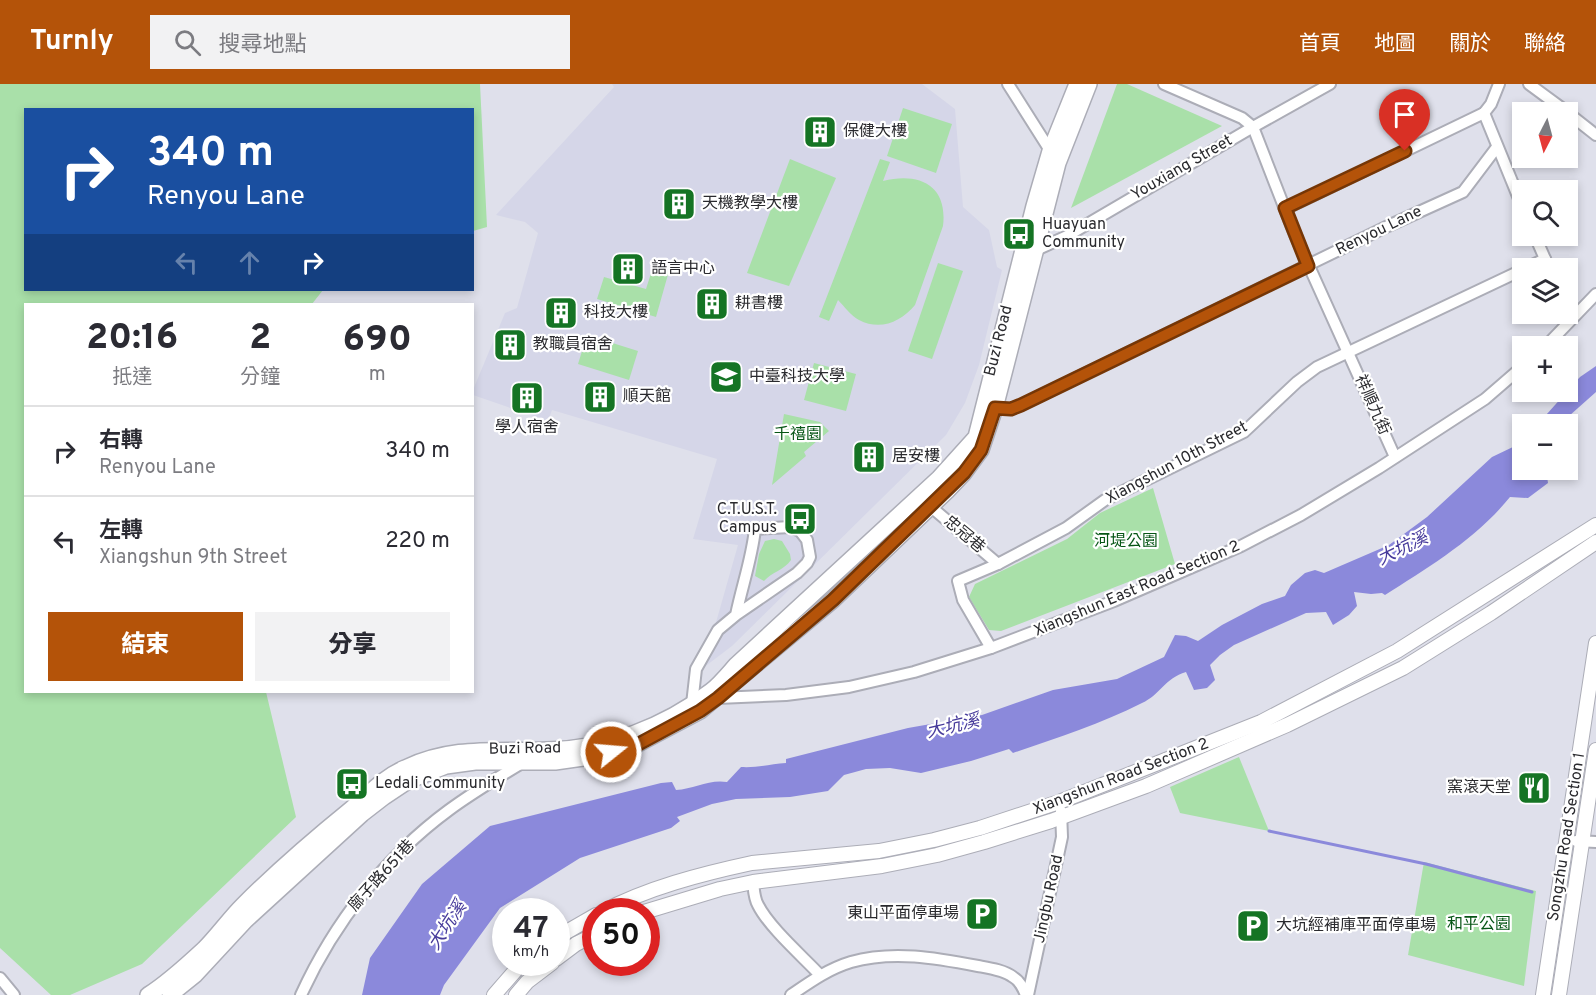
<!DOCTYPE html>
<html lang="zh-TW">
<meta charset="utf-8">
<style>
body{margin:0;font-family:Overpass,"Noto Sans TC",sans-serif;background:#f2f2f3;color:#2b2b33;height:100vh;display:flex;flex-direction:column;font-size:22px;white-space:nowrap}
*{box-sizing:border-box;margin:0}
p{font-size:20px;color:#7c7c81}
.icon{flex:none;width:33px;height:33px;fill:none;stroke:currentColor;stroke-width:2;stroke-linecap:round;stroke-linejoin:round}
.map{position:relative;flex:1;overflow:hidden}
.panel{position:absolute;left:24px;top:219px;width:450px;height:390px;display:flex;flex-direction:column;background:#fff;border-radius:0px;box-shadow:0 3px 9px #0003}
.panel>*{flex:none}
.top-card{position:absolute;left:24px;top:24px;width:450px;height:183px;border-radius:0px;box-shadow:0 3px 9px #0003;background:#1a4fa0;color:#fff;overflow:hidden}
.needle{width:39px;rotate:186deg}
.tools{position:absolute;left:1512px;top:18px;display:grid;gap:12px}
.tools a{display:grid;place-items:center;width:66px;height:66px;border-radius:0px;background:#fff;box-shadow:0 3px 9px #0003;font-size:30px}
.speed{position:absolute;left:492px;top:814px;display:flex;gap:12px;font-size:30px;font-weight:700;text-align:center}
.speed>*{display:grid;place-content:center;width:78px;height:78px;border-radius:50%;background:#fff;box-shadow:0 3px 9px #0003;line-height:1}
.speed small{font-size:15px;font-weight:400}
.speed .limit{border:9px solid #d22;background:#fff;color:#111}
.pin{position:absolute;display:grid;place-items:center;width:51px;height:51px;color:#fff;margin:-62px -26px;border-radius:50% 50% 50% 0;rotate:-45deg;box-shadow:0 0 6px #0007}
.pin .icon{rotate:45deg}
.me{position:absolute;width:66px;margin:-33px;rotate:73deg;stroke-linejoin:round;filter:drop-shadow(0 0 4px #0008)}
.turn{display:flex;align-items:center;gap:21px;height:126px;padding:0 24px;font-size:27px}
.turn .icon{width:78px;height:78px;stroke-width:2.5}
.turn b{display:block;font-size:42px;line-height:51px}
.lanes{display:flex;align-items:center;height:57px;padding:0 24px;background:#0003;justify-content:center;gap:30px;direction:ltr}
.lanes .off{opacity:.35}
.eta{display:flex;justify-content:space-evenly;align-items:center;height:102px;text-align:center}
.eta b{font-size:36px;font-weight:800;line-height:42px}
.primary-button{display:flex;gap:12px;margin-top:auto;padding:12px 24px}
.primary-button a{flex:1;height:69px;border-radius:0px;background:#b45309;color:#fff;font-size:24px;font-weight:800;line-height:69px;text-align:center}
.primary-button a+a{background:#f2f2f3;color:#2b2b33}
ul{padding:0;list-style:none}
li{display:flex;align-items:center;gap:18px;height:90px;padding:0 24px;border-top:2px solid #e1e1e2}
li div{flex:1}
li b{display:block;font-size:22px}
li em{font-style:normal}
header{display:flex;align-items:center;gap:36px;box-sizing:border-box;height:84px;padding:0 30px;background:#b45309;color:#fff}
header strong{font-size:28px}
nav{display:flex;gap:33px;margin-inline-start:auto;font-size:21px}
.search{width:420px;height:54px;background:#f2f2f3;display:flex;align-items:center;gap:15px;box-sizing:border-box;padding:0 21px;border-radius:0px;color:#7c7c81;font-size:22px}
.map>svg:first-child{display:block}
.built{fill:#d5d6e8}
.green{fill:#a9e0a9}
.water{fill:#8b89db}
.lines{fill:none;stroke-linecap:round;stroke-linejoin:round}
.stream{stroke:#8b89db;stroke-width:3}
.minor-casing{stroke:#acadb7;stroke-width:14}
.tertiary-casing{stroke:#acadb7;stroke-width:16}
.secondary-casing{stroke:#acadb7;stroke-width:18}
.minor{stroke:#fff;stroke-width:10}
.tertiary{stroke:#fff;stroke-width:14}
.secondary{stroke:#fff;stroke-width:15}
.route-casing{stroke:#753606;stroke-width:15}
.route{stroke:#b45309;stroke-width:10}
.labels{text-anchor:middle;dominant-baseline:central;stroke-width:4.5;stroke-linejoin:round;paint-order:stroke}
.poi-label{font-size:16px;fill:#2a2a2e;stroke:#fff;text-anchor:start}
.street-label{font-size:16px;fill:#2a2a2e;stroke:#fff}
.park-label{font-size:16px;fill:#075616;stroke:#fff}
.water-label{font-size:18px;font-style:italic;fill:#473b9b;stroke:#fff}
</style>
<header>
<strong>Turnly</strong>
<div class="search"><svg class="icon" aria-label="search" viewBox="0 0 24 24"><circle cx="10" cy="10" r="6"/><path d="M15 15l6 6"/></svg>搜尋地點</div>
<nav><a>首頁</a><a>地圖</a><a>關於</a><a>聯絡</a></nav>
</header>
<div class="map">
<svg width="1596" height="911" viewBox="0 0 1596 911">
<rect width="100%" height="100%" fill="#dfe0eb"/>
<!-- built -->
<polygon class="built" points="612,0 922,0 955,25 963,123 989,146 997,183 1002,186 979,281 965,319 946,351 732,562 703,584 738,461 693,455 717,375 552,326 548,337 473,311 473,306 505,229 517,224 538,149 525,138 496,131 614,3"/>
<!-- green -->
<g class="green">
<polygon points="0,0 480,0 487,143 473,147 472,26 26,26 26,206 323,206 312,220 26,220 26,608 266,608 296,733 142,880 70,911 51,911 0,864"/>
<polygon points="1117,0 1127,0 1222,42 1071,124"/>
<polygon points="903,24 952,40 936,89 887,72"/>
<polygon points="790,75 836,94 789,202 747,189"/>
<path d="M880 75 890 78 883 97C919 88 948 101 943 142L915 221C901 238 880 247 859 236 851 232 844 222 838 216L829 237 819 233Z"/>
<polygon points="938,179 963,187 932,275 908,267"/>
<polygon points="653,183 669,187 656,233 597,215 604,193 646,205"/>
<polygon points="587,251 638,267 629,296 578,280"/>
<polygon points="814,279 856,290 846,327 804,316"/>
<polygon points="784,330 820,338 829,347 804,368 806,372 772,401"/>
<polygon points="1153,404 1175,480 1001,547 989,546 969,513 975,500 1067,455 1100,429"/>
<path d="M774 455 782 457 790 470 791 476C784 486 772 488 764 497L755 492 759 470 765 457Z"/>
<polygon points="1239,673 1269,747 1180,729 1170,703"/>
<polygon points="1424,778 1536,807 1524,902 1408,871"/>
</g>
<!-- water -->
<g class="water">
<polygon points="1596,282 1596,308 1560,340 1538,340 1580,293"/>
<path d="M1522 356V386H1546L1548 399 1528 414 1510 413C1476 455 1429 483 1385 511L1382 509 1371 510 1354 508 1357 522 1349 531 1333 541 1326 528 1306 529 1234 561 1220 571 1210 581 1215 596 1207 604 1194 606 1186 588C1165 594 1160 611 1142 619 1100 640 1057 654 1013 669L1009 665 971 677 921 689 890 684 866 685 844 691 828 707 790 713 736 715 712 720 677 733 680 737 671 744 580 774 500 824 444 901 440 911H362L370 874 422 800 490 742 661 699 672 698 676 706C694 705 709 695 727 698L741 683C757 684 770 680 786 679V675L908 644 982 631 1053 606 1117 595 1164 573 1175 551 1186 552 1198 557 1222 541 1262 520 1285 512 1291 501 1305 489 1315 486 1324 489 1389 461 1427 433 1492 373 1515 362Z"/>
</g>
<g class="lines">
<!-- stream -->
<polyline class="stream" points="1269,747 1426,780 1532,808"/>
<defs>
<g id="minor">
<polyline points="1008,0 1053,71"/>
<polyline points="1164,0 1242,34 1253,43 1295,151 1395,373"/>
<polyline points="1529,0 1567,28"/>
<polyline points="1484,29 1522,122"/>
<polyline points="1568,29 1596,51"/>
<polyline points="1285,125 1484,29 1491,20 1499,0"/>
<polyline points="1535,152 1549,184"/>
<polyline points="1034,167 1067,152 1253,43 1330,0"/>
<polyline points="1526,184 1545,175"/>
<polyline points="1546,262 1596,210"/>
<polyline points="989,323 1011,325 1021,321 1388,142 1463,108 1497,63"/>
<polyline points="930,422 998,480"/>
<polyline points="991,564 963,516 958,497 998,480 1066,444 1105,416 1244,348 1297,298 1317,283 1522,186"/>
<polyline points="716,611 718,614 786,611 849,603 914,588 991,564 1114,517 1241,462 1301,431 1379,384 1485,315 1522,283"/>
<path d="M692 620 696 585 718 546 736 531 797 489 807 479 810 473 807 456 800 447 791 443 755 445C752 474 742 502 736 531"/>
<polyline points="1576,757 1596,758"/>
<path d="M753 798C754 806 754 814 758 821 769 843 802 872 820 891"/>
<polyline points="0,894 14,911"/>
<path d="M301 911C334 839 385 773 449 726 472 709 497 694 522 679"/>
<path d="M791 911C810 898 828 885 851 878 893 866 936 874 978 882 989 884 1004 886 1013 893 1020 897 1023 904 1026 911"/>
<polyline points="1028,911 1062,753 1061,727"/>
</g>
<g id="tertiary">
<path d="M602 828C647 804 701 790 752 779L879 767 934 756 980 744 1059 718 1158 679 1261 638 1397 567 1596 441"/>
<polyline points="644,828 720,805 753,798 882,782 937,771 984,758 1051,737 1146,702 1287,641 1403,584 1491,529 1596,458"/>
<polyline points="556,854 596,831"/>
<polyline points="556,875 576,860 596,850"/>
<polyline points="494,911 522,879"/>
<polyline points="516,911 527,898 552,879"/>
<polyline points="1543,911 1596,559"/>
<polyline points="1559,911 1596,666"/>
</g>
<g id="secondary">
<path d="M148 911C164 901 190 878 204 865 218 851 229 835 243 821 277 787 314 755 351 725 369 710 384 693 405 684 453 661 497 668 547 666 606 665 664 643 711 607 720 600 728 590 736 581L939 394 976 353 1034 122 1050 67 1077 0"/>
<polyline points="170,911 195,891 246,836 362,730 384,713 408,697 446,682 475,678 555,678 590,673 632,663 700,627 833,516 947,407 964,389 981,366 995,324 1058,79 1089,0"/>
</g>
</defs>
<!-- minor casing -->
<use href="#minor" class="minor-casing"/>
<!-- tertiary casing -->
<use href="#tertiary" class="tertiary-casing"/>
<!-- secondary casing -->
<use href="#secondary" class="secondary-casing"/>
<!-- minor -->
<use href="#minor" class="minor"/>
<!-- tertiary -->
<use href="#tertiary" class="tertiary"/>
<!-- secondary -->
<use href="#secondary" class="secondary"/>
</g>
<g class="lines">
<defs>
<polyline id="route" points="611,668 633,663 700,627 718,614 833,516 964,389 981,366 995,324 1011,325 1021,321 1308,182 1285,124 1405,67"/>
</defs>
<!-- route casing -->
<use href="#route" class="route-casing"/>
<!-- route -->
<use href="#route" class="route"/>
</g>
<!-- icons -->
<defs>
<symbol id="building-square" viewBox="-11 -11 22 22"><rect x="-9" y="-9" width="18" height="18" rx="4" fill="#157424" stroke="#fff"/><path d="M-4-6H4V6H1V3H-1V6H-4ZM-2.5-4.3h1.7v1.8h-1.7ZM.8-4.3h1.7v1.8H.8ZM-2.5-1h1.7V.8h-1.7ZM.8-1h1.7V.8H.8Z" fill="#fff"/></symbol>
<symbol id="bus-square" viewBox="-11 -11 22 22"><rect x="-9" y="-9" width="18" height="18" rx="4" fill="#157424" stroke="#fff"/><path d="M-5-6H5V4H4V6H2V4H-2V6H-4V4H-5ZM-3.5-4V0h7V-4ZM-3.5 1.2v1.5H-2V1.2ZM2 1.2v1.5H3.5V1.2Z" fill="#fff"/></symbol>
<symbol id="university-square" viewBox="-11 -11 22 22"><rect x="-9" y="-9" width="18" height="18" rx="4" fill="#157424" stroke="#fff"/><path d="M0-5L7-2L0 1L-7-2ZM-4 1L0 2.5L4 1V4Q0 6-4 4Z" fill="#fff"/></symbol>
<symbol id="restaurant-square" viewBox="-11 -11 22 22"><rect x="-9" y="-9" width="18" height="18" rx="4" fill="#157424" stroke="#fff"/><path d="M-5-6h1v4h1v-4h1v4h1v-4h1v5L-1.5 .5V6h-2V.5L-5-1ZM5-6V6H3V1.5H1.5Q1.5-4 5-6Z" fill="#fff"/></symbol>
<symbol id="parking-square" viewBox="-11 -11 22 22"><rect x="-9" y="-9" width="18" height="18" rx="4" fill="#157424" stroke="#fff"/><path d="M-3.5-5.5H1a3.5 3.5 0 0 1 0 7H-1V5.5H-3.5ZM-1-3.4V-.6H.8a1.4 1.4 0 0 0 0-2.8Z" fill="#fff"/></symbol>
</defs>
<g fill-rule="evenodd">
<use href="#building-square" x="801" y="29" width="38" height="38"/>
<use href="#building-square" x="660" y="101" width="38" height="38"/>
<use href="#bus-square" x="1000" y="131" width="38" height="38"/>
<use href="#building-square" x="609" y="166" width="38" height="38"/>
<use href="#building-square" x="693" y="201" width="38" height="38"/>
<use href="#building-square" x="542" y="210" width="38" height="38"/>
<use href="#building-square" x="491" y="242" width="38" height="38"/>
<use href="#university-square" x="707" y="274" width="38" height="38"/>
<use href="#building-square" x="581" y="294" width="38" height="38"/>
<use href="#building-square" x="508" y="295" width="38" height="38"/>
<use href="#building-square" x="850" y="354" width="38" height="38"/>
<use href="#bus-square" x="781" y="416" width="38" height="38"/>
<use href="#bus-square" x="333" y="681" width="38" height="38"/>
<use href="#restaurant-square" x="1515" y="685" width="38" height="38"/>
<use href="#parking-square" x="963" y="811" width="38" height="38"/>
<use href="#parking-square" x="1234" y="823" width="38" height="38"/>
</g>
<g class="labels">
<!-- poi labels -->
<g class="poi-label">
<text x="843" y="48">保健大樓</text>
<text x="702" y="120">天機教學大樓</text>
<text x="1042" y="141">Huayuan<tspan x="1042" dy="18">Community</tspan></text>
<text x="651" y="185">語言中心</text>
<text x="735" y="220">耕書樓</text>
<text x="584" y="229">科技大樓</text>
<text x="533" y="261">教職員宿舍</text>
<text x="749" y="293">中臺科技大學</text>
<text x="623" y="313">順天館</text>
<text x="527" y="344" text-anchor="middle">學人宿舍</text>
<text x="892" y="373">居安樓</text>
<text x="777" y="426" text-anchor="end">C.T.U.S.T.<tspan x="777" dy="18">Campus</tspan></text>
<text x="375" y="700">Ledali Community</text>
<text x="1511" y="704" text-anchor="end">窯滾天堂</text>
<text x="959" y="830" text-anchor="end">東山平面停車場</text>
<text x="1276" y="842">大坑經補庫平面停車場</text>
</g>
<!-- street labels -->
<g class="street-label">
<text transform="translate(1182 84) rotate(-30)">Youxiang Street</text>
<text transform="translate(1379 147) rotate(-26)">Renyou Lane</text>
<text transform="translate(999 257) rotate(-76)">Buzi Road</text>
<text transform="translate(1372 321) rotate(66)">祥順九街</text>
<text transform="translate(1177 379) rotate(-28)">Xiangshun 10th Street</text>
<text transform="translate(964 451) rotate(40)">忠冠巷</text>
<text transform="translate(1137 505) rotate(-23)">Xiangshun East Road Section 2</text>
<text transform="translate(525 665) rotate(-1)">Buzi Road</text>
<text transform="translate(1121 693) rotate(-21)">Xiangshun Road Section 2</text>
<text transform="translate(1567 753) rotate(-81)">Songzhu Road Section 1</text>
<text transform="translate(382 792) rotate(-48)">廍子路651巷</text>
<text transform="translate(1049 815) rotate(-78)">Jingbu Road</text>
</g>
<!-- park labels -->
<g class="park-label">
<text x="798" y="351">千禧園</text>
<text x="1126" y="458">河堤公園</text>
<text x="1479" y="841">和平公園</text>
</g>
<!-- water labels -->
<g class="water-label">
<text transform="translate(1403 465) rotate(-26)">大坑溪</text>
<text transform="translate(953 643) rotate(-13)">大坑溪</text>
<text transform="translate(448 842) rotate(-57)">大坑溪</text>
</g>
</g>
</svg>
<div class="tools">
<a><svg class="needle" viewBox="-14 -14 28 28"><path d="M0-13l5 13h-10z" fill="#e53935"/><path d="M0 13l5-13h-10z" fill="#7c7c81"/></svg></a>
<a><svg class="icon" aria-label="search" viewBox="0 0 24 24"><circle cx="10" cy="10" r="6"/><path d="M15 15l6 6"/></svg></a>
<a><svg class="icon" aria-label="layers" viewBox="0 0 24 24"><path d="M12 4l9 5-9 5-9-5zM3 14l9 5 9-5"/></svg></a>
<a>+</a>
<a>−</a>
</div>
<div class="speed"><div>47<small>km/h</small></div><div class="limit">50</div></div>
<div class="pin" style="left:1405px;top:67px;background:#d93025"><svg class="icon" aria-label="arrive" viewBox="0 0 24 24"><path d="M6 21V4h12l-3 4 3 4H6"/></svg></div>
<svg class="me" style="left:611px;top:668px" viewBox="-20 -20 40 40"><circle r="17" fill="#b45309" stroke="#fff" stroke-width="3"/><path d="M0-11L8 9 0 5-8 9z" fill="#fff"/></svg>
<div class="top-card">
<div class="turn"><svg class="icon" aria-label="right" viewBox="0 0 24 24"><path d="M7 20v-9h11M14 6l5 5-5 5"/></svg><div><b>340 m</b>Renyou Lane</div></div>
<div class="lanes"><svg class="icon off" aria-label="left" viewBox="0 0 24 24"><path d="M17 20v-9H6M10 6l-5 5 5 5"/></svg><svg class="icon off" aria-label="ahead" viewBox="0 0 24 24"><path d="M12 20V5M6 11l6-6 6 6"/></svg><svg class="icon" aria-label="right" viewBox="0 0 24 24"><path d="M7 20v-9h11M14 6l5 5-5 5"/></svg></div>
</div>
<section class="panel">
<div class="eta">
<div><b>20:16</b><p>抵達</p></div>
<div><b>2</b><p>分鐘</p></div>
<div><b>690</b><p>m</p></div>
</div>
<ul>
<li><svg class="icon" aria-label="right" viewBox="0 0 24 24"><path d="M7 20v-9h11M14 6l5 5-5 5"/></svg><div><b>右轉</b><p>Renyou Lane</p></div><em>340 m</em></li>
<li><svg class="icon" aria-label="left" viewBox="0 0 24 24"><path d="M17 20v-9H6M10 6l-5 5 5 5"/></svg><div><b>左轉</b><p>Xiangshun 9th Street</p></div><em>220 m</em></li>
</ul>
<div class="primary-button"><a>結束</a><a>分享</a></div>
</section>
</div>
